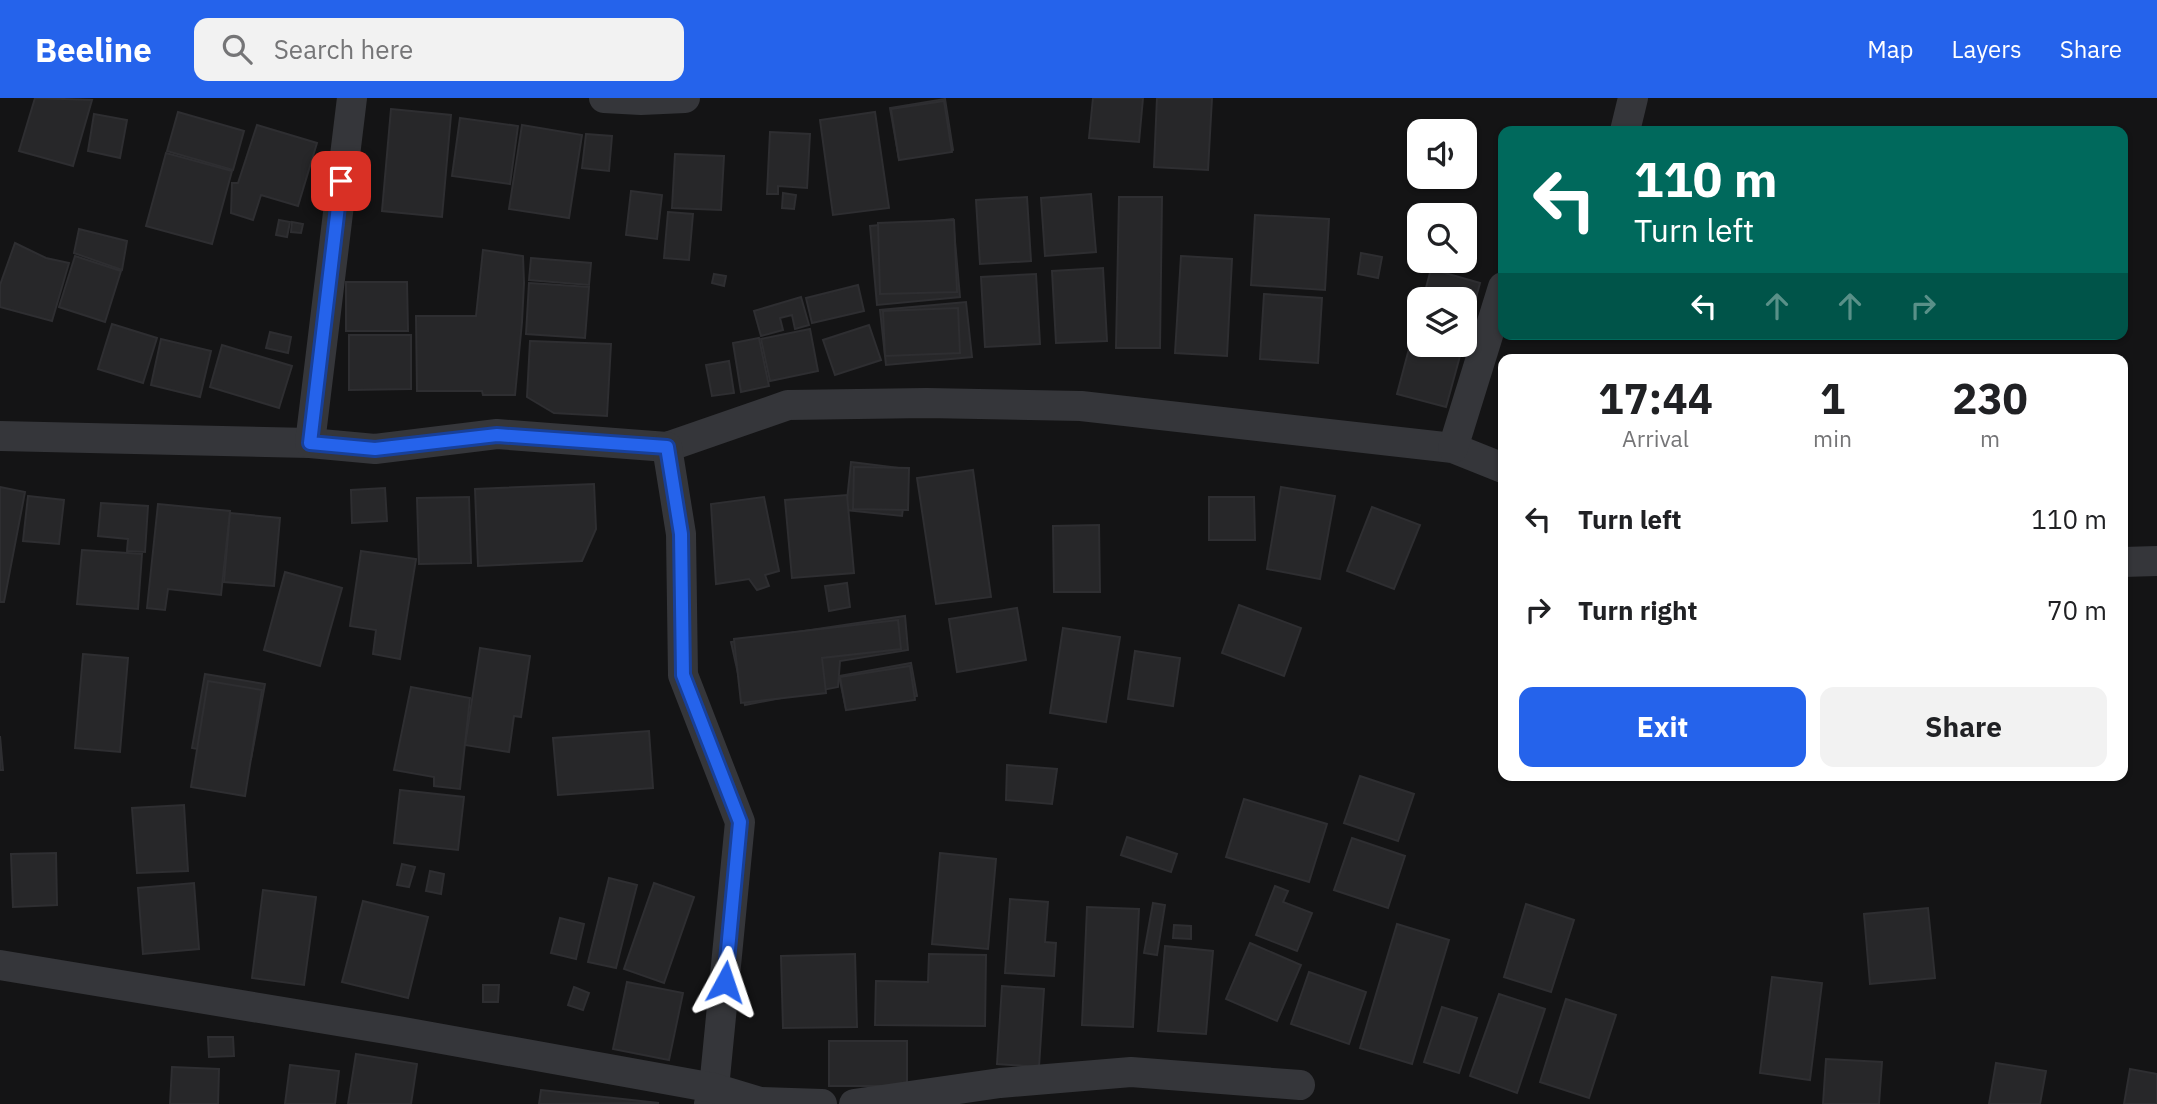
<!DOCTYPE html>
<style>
body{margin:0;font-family:"IBM Plex Sans",sans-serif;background:#f2f2f2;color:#202124;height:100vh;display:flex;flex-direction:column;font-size:26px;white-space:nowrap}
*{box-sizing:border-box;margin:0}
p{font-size:23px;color:#757577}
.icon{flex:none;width:38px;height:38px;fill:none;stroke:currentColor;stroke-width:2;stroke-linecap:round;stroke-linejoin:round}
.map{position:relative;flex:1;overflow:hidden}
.drawer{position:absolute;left:1498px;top:256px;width:630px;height:427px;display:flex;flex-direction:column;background:#fff;border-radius:14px;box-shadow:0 2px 5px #0004}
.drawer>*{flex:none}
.guide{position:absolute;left:1498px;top:28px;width:630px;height:214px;border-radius:14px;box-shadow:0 2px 5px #0004;background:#00695c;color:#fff;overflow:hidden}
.controls{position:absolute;left:1407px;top:21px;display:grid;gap:14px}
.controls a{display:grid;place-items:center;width:70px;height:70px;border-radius:14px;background:#fff;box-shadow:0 2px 5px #0004;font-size:35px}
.pin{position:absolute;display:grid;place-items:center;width:60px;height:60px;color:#fff;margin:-30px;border-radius:14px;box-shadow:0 4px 10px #0006}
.me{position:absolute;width:77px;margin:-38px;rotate:5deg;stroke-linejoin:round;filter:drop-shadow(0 0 5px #0008)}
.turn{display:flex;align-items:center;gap:24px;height:147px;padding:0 21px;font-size:32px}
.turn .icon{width:91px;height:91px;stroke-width:2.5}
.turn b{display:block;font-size:49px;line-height:60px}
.lanes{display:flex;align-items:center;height:66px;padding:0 21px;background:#0003;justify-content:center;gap:35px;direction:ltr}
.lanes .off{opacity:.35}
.eta{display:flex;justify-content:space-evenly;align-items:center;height:119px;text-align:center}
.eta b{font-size:42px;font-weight:700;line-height:49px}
.button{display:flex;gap:14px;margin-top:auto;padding:14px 21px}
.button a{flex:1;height:80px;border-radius:14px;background:#2563eb;color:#fff;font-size:28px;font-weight:700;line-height:80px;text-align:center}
.button a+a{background:#f2f2f2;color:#202124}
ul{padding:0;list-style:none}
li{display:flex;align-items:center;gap:21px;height:91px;padding:0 21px}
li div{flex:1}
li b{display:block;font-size:26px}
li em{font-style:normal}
header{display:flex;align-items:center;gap:42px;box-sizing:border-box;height:98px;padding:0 35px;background:#2563eb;color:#fff}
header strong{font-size:33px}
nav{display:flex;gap:38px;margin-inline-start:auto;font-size:24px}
.search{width:490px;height:63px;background:#f2f2f2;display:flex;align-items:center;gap:18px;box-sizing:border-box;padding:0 24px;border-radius:14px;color:#757577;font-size:26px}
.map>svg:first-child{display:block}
.building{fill:#272729;stroke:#2e2e31;stroke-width:2}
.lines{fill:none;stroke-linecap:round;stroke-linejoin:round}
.street{stroke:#35363a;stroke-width:30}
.route-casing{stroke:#184099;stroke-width:18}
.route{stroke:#2563eb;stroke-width:12}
</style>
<header>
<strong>Beeline</strong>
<div class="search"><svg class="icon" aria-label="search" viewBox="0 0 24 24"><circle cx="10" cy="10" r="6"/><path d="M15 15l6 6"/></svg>Search here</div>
<nav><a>Map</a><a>Layers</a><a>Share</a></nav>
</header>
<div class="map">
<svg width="2157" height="1006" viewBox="0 0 2157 1006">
<rect width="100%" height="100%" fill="#141415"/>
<!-- building -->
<g class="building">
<polygon points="35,0 92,2 73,68 19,53"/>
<polygon points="1093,0 1143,0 1139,44 1089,40"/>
<polygon points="1157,0 1212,0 1208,72 1154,69"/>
<polygon points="945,1 953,52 899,61 890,10"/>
<polygon points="944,3 952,54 899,62 891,11"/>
<polygon points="391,11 451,17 442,119 382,113"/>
<polygon points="178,14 244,33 233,72 167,53"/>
<polygon points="875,14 889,110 833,117 820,22"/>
<polygon points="94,16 127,22 120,60 88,53"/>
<polygon points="460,20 518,28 510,86 452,78"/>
<polygon points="257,27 317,45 298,108 261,97 253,122 231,115 232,85 238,85"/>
<polygon points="522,27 582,37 569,120 509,111"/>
<polygon points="770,34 810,36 807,90 778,88 778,96 767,96"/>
<polygon points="586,36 612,38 609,73 582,70"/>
<polygon points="166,55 232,73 212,146 146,128"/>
<polygon points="675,56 724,58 721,112 672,110"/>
<polygon points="631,93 662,97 657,141 626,137"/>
<polygon points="783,95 796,97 794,111 782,110"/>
<polygon points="1091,96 1096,154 1045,158 1041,100"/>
<polygon points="1027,99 1031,163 980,166 976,102"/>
<polygon points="1119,99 1162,99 1160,250 1116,250"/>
<polygon points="668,114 693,116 689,162 664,160"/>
<polygon points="1255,117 1329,121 1325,192 1251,187"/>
<polygon points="953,121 960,199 877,207 870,128 902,125 904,146 937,143 935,123"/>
<polygon points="279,122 290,124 287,139 276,137"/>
<polygon points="954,122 957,194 880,196 878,125"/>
<polygon points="292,124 303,126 301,135 291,134"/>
<polygon points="79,131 127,143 122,172 74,155"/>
<polygon points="15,145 46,160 69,165 52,223 0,209 0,187"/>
<polygon points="483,152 523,158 524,185 522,224 515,297 483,297 482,293 417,293 416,218 476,218"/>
<polygon points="1361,155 1382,159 1378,180 1358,176"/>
<polygon points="75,158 121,173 105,224 59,209"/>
<polygon points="1181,158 1232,161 1227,258 1175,255"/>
<polygon points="531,160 591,165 589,187 529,182"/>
<polygon points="1103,170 1107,243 1056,245 1052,173"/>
<polygon points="1431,171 1480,185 1465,241 1465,201 1423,201"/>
<polygon points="714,176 726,178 724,188 712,185"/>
<polygon points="1036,176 1040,246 985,249 981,179"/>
<polygon points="346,184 407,184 408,233 346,233"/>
<polygon points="529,185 589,189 585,240 526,236"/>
<polygon points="858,187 864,213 812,225 806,200"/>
<polygon points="1264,196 1322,200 1318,265 1260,261"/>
<polygon points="801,199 809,227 795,231 792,217 780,220 783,232 761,238 754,213"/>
<polygon points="966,204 972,259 886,267 880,212"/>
<polygon points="958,210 960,255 885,258 883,213"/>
<polygon points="1419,213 1419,247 1463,247 1446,309 1397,296"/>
<polygon points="112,226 157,240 143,285 98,271"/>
<polygon points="869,227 881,262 835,277 823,242"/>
<polygon points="810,231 818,273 770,283 761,241"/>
<polygon points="270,234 291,239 288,255 266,250"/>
<polygon points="349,237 411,237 411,291 349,292"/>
<polygon points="759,240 769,288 741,294 733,245"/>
<polygon points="161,241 211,253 200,299 151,287"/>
<polygon points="530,243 611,246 607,318 554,315 527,299"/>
<polygon points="222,247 292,268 279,310 210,289"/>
<polygon points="729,263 734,295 712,298 706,267"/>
<polygon points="851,364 908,371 902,418 846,412"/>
<polygon points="854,369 909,370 908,412 853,411"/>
<polygon points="973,372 991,499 936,506 917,380"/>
<polygon points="594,386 596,431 582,463 478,468 475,391"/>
<polygon points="0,389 25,394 4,504 0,504"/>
<polygon points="1281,389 1335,398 1320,481 1267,471"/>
<polygon points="385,390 387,423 352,425 351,392"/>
<polygon points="847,397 854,475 792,480 785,402"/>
<polygon points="28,398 64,402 59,446 23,443"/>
<polygon points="469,399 471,465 419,466 417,400"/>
<polygon points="764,399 779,473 765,477 769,488 757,492 749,481 716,486 711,406"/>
<polygon points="1209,399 1254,399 1255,442 1209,442"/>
<polygon points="101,405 148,408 145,454 127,453 128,441 98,438"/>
<polygon points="158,406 230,413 221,497 168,491 165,512 147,510"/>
<polygon points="1372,409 1420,427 1394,491 1347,473"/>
<polygon points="230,415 280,420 274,488 224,484"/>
<polygon points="1099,427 1100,494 1054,494 1053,428"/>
<polygon points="82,452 142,456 138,511 77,506"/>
<polygon points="361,453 416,461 400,561 373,556 376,532 350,528"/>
<polygon points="285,474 342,490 320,568 264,552"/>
<polygon points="847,485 850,509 829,513 825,488"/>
<polygon points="1239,507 1301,530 1284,578 1222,555"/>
<polygon points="1017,510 1026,562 957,574 949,521"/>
<polygon points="905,518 908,552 840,563 838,589 745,607 731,544"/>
<polygon points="898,522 901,551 822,560 826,595 741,605 734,541"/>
<polygon points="1063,530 1120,539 1106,624 1050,615"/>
<polygon points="480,550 530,558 521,619 514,618 509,654 465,647"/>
<polygon points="1135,553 1180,560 1173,608 1128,601"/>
<polygon points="83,556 128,560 120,654 75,650"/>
<polygon points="911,565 917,598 846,611 839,578"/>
<polygon points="910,568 915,602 846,612 840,579"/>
<polygon points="205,576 265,586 251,661 192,650"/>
<polygon points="208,583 262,592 245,698 191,689"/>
<polygon points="411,589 470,600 460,691 434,688 434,679 394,672"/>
<polygon points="649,633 653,690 558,697 553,640"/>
<polygon points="0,638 3,672 0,672"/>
<polygon points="1007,667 1057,671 1052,706 1006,702"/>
<polygon points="1360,678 1414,696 1398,743 1344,725"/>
<polygon points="400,692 464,699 458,752 394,745"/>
<polygon points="1244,701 1327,726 1309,784 1226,759"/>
<polygon points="184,707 188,773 137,775 132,710"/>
<polygon points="1127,739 1177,756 1171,774 1121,757"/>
<polygon points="1352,740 1405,758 1388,810 1334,792"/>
<polygon points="56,755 57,807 13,809 11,756"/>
<polygon points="940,755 996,761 988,851 932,846"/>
<polygon points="402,766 415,769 409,789 397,787"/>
<polygon points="430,773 444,776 441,796 426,793"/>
<polygon points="609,780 637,787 616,870 588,864"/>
<polygon points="194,785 199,851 143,856 138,790"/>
<polygon points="654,785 694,799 664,885 624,871"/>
<polygon points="1275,788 1288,793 1283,804 1312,815 1297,853 1256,837"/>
<polygon points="263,792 316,799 304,887 252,880"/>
<polygon points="1010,801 1048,804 1045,844 1056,845 1054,878 1005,875"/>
<polygon points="363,803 428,819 408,900 342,884"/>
<polygon points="1153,805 1165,807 1157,857 1144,855"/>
<polygon points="1526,806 1574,822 1551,894 1504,879"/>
<polygon points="1087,809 1139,811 1133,929 1082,927"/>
<polygon points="1928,810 1935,880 1870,886 1864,816"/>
<polygon points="560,820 584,826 576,861 551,855"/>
<polygon points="1397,826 1449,842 1412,966 1360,950"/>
<polygon points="1174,827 1191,828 1191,841 1173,840"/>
<polygon points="1250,845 1301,867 1277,923 1226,901"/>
<polygon points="1165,848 1213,853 1206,936 1158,933"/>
<polygon points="855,856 857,929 783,930 781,858"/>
<polygon points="929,856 986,857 985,928 875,927 876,883 928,884"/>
<polygon points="1309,874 1366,894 1349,946 1291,926"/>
<polygon points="1772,879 1822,885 1810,982 1760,975"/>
<polygon points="627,884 683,895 669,962 613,951"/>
<polygon points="483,887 499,887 498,904 483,904"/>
<polygon points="1002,888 1044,891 1039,969 997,966"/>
<polygon points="574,889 589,895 583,912 568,907"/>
<polygon points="1499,896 1545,911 1517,995 1470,978"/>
<polygon points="1566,901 1616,917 1589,1000 1540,984"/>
<polygon points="1442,909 1477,920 1459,975 1424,964"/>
<polygon points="208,939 233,939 234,958 209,959"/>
<rect x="829" y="943" width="78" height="45"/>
<polygon points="356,956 417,966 411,1006 348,1006"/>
<polygon points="1826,961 1882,964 1879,1006 1823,1006"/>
<polygon points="1996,965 2046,973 2040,1006 1989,1006"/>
<polygon points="290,967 339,973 335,1006 285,1006"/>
<polygon points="172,969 219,971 218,1006 170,1006"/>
<polygon points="2130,971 2157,976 2157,1006 2124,1006"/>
<polygon points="541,992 659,1005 539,1006"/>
</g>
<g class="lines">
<!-- street -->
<g class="street">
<polyline points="604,0 641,2 685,0"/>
<polyline points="1625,33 1633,0"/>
<polyline points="0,338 310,345 375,351 497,336 667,349 788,307 927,305 1081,308 1453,350 1503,370"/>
<polyline points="310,345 352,0"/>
<polyline points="667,349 681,436 683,577 740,724 714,990 709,1006"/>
<polyline points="1453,350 1503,189"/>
<polyline points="2123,464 2157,463"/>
<polyline points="0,867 398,933 714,990 760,1004 822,1006"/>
<polyline points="854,1006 1000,985 1131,974 1300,987"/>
</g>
</g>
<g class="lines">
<defs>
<polyline id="route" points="341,83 310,345 375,351 497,337 667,349 681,436 683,577 740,724 725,884"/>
</defs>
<!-- route casing -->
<use href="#route" class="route-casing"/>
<!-- route -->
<use href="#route" class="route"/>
</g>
</svg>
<div class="controls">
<a><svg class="icon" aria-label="sound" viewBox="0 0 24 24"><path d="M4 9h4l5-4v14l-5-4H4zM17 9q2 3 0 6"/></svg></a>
<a><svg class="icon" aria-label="search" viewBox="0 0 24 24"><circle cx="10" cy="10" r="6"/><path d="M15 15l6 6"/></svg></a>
<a><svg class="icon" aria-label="layers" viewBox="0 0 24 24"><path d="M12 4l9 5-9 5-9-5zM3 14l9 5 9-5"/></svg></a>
</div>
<div class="pin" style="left:341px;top:83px;background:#d93025"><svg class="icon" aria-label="arrive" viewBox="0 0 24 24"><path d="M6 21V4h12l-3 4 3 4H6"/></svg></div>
<svg class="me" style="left:725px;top:884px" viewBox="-20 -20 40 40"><path d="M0-17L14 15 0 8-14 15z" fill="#2563eb" stroke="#fff" stroke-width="4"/></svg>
<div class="guide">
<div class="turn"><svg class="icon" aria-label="left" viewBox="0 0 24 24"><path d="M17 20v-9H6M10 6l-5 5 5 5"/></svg><div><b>110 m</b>Turn left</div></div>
<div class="lanes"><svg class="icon" aria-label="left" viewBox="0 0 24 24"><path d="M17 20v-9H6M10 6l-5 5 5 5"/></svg><svg class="icon off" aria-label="ahead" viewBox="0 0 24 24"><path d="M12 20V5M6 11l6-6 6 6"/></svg><svg class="icon off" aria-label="ahead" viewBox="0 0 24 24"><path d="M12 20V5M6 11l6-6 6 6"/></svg><svg class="icon off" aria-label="right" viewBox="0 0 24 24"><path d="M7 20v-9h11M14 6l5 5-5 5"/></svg></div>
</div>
<section class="drawer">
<div class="eta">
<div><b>17:44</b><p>Arrival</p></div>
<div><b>1</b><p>min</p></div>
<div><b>230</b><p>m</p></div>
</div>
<ul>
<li><svg class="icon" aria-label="left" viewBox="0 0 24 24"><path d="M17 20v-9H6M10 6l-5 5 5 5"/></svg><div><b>Turn left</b></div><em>110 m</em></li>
<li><svg class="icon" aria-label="right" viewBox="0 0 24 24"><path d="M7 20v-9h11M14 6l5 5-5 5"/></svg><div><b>Turn right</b></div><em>70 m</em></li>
</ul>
<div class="button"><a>Exit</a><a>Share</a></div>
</section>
</div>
